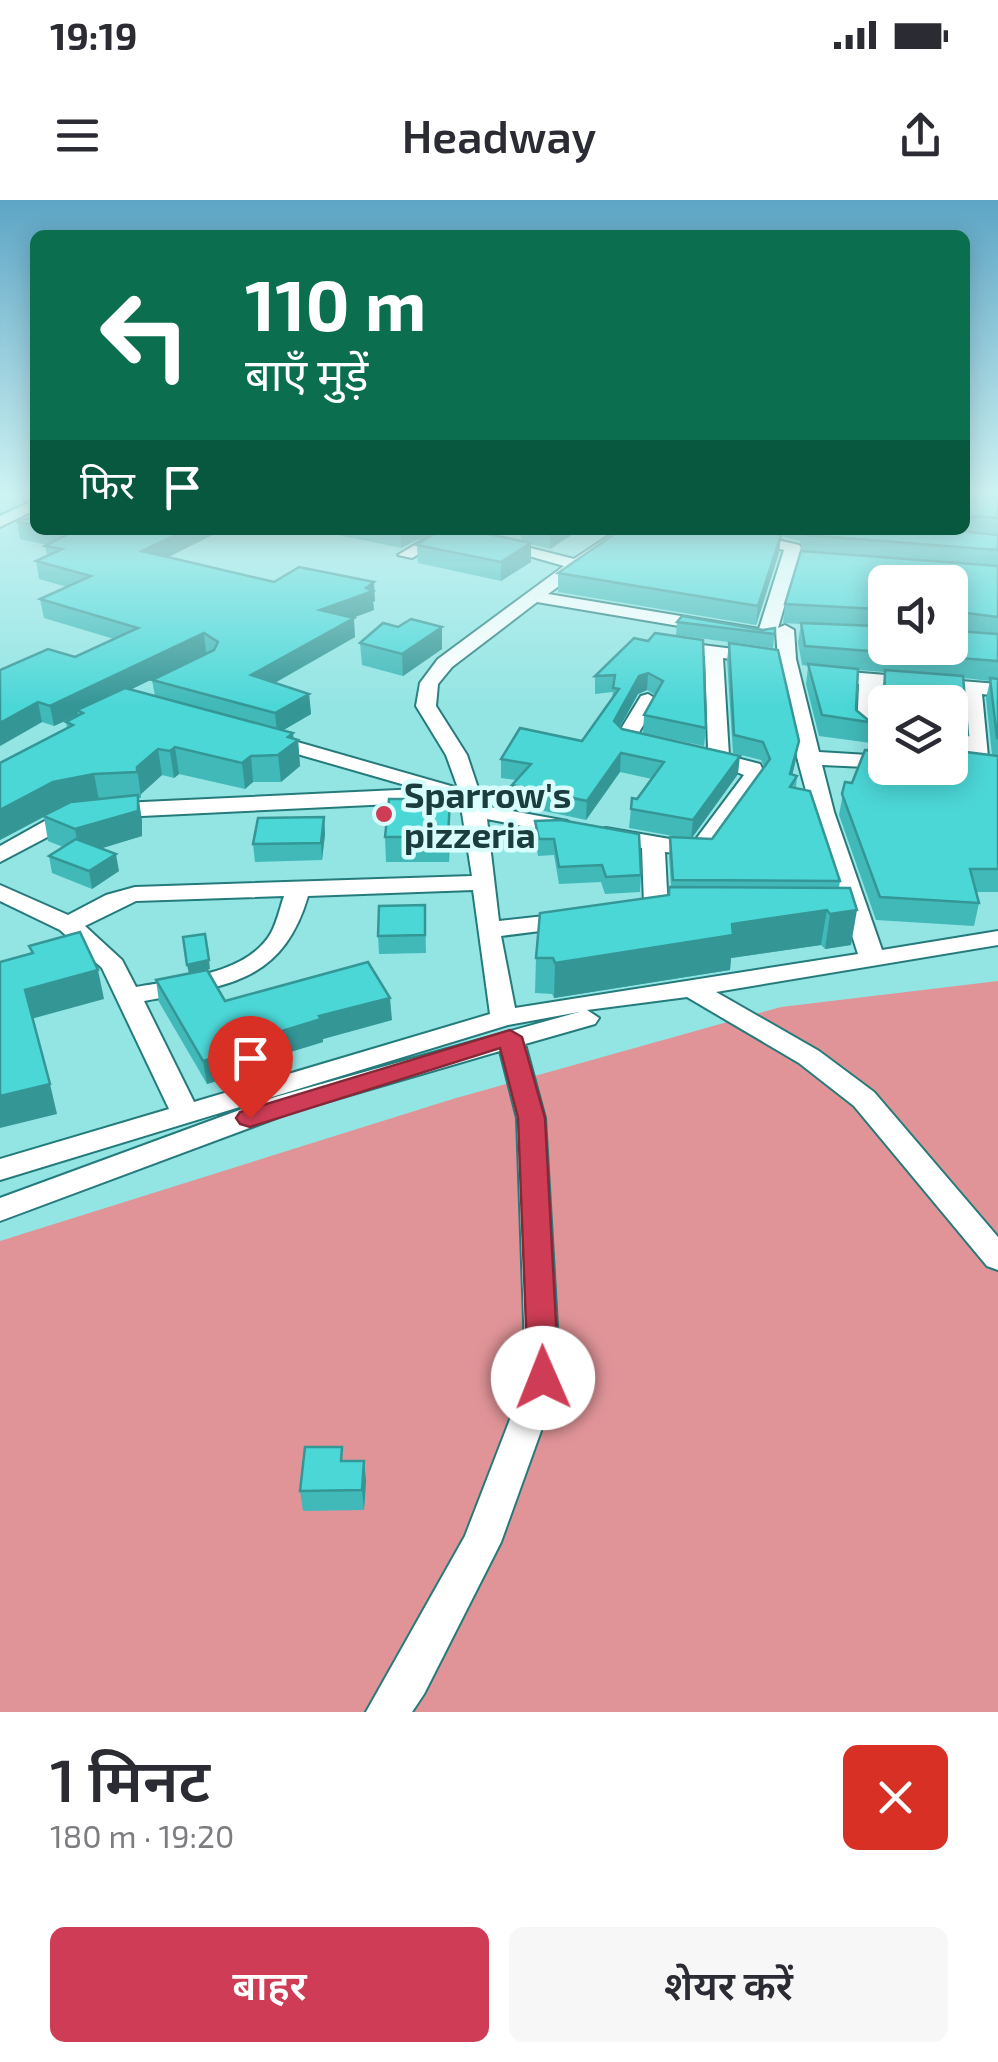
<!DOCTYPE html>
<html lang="hi">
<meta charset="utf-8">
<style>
body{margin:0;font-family:"Exo 2","Noto Sans Devanagari",sans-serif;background:#f7f7f7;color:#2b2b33;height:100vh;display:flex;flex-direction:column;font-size:38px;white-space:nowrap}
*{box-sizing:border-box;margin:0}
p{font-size:32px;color:#7c7c81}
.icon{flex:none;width:55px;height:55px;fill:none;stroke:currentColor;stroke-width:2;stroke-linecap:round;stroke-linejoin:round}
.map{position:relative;height:1512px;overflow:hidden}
.panel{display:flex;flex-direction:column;background:#fff;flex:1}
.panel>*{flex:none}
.banner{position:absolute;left:30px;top:30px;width:940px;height:305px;border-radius:15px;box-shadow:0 5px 25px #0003;background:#0b6e4f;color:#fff;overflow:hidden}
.tools{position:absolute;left:868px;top:365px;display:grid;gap:20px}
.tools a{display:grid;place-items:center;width:100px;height:100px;border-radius:15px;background:#fff;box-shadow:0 5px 25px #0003;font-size:50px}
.pin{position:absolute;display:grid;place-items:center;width:85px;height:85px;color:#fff;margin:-102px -42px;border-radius:50% 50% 50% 0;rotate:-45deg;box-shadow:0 0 10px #0007}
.pin .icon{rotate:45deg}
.me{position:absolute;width:110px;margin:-55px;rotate:359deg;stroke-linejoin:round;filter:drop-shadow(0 0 8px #0008)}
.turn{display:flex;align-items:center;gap:35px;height:210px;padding:0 50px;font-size:45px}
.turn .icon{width:130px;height:130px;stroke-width:2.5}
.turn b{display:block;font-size:70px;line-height:85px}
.then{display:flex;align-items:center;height:95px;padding:0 50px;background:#0003;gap:20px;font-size:38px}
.round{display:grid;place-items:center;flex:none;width:105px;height:105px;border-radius:15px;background:#f7f7f7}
.headline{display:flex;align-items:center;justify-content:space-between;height:170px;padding:0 50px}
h1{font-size:60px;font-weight:600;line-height:75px}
.button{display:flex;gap:20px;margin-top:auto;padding:20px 50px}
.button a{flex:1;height:115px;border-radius:15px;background:#ce3d55;color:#fff;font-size:40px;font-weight:600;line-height:115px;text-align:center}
.button a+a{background:#f7f7f7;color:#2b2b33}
.status{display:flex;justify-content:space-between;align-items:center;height:70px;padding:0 50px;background:#fff;direction:ltr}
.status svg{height:28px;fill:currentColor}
header{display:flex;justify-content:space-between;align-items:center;height:130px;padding:0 50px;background:#fff;font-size:45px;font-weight:600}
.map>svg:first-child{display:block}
.green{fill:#e09498}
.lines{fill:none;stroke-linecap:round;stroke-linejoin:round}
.minor-casing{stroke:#257b7b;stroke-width:4}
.minor{fill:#fff;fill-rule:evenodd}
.wall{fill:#41b9b9;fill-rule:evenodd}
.shaded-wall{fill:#359696}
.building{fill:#4cd7d7;stroke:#359696;stroke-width:2.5}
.route{fill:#ce3d55;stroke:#862837;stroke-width:2.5}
.poi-dot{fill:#ce3d55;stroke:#d7fefd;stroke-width:4}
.labels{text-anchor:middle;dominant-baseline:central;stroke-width:9;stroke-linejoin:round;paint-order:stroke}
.poi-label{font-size:35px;font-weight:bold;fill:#1b3d3d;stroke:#d7fefd;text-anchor:start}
</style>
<div class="status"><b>19:19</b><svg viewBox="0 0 49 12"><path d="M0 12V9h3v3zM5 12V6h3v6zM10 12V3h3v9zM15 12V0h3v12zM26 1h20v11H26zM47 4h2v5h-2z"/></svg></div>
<header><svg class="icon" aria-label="menu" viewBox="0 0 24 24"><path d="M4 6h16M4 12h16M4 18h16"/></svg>Headway<svg class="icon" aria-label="share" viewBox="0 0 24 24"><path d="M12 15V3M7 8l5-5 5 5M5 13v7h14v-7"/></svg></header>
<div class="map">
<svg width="998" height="1512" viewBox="0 0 998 1512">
<rect width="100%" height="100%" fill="#93e5e4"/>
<!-- green -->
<polygon class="green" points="998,781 998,1512 0,1512 0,1041 456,898 781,807"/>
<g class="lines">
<defs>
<g id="minor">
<polygon points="35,300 35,310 0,327 0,316"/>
<polygon points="440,330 459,330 412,358 398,355"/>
<path d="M618 330H637L548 394 759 429 784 350 695 330H734L799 345 801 348 778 428 785 425 794 430 796 459 819 552 885 556 888 568 822 565 834 612 882 750 998 731V745L716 792 819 851 874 892 998 1037V1070L987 1066 854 906 799 863 687 797 587 810 599 818 595 824 525 844 545 918 560 1178 501 1342 424 1494 412 1512H366L465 1336 526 1178 517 918 500 851 295 911 0 1021V998L275 897 579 812 508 825 0 980V959L169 909 102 768 60 730 0 701V685L68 715 106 695 135 687 472 676 459 594 450 598 392 604 100 618 74 623 0 662V646L59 613 100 604 419 589 259 543 256 539 266 533 458 588 446 555 416 506 420 483 438 459 564 366 491 345 499 340 574 359ZM537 402 762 440 776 432C782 537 826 654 858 754L515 808 501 736 572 727 584 720 572 713 499 721 487 619 567 635 578 628 567 621 484 606 467 555 436 506 438 484 452 467ZM473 690 490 814 194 902 144 801C225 786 282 784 308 696ZM284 696C280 708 277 722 271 733 247 775 178 779 136 787L122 760 85 726 136 701Z"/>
<polygon points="843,429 885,432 885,442 837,438 834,434"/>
<polygon points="670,441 765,453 768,457 759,462 723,458 729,556 760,564 765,575 707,656 665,652 668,710 664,715 637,720 625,713 629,708 644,705 642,648 598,640 595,635 598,630 606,628 693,643 744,575 696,556 708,550 705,456 664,450 664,442"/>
<polygon points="824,470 998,484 998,496 982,494 989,567 979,573 969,567 963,493 878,486 877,531 867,537 857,531 859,484 817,480 815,476"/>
<polygon points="648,494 658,500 638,534 662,545 652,551 616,537 641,496"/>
</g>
</defs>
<!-- minor casing -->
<use href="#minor" class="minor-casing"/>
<!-- minor -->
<use href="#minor" class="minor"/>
</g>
<!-- wall -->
<g class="wall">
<path d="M965 293H998V692H976L979 703 974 726 876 720 839 615 845 582 852 583 950 568V502H885V532L881 531 882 490 885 472 858 470 856 510 868 520 877 517 871 543 819 536 806 484 808 466 802 465 798 442 801 424 783 423 785 404 802 351 800 341 781 336 779 353 756 425 558 392V373L620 330H965ZM885 382H950V430L956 431 952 451 875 440 876 423 885 424ZM964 478 990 481 986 498 992 555 965 552 968 535Z"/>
<path d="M35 301V330H222L168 357 274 382 375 401 373 402 374 410 352 418 355 437 275 483 309 494 311 514 283 530 294 539 298 540 300 566 281 582H253L245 589 179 574 174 578 162 575 141 594V598H138L142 636 101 648 119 671 92 689 52 673 49 656 63 647 48 641 44 617 0 640V563L67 528 66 522 78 515 54 526 42 522 0 546 75 457 114 439 44 418 40 399 67 387 39 379 36 361 47 356 45 346 47 345 20 339 17 322 31 318 28 305ZM206 453 152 480 155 496 131 489Z"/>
<polygon points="314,330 437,330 401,348"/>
<polygon points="521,330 579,330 550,349 531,344 531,362 501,381 418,363 417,345 521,341"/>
<polygon points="677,422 763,430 775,428 773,448 676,435"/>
<polygon points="398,427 442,427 442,449 403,476 362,465 360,443"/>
<polygon points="634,438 706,528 704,546 643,533 644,515 655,495 647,490 638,494 620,527 622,529 738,574 692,638 712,639 764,567 761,560 733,553 727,460 729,443 796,559 792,575 797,576 796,588 840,681 839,688 851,745 825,749 821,745 731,758 730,770 554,798 552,794 535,793 536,758 668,695 669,687 671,687 669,656 670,637 684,638 629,628 632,598 637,599 652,579 620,572 586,620 512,604 512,585 516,580 501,578 501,559 582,541 612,498 613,492 595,494 595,476"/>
<polygon points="450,599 449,662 386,662 385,637"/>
<polygon points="324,617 325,634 322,660 255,662 253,644"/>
<polygon points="535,621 641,675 640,692 605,694 601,682 559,684 554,655 538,656 535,637"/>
<polygon points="425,705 426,753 379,754 378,736"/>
<polygon points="210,769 205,770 225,801 392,820 323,839 323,842 287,853 288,866 249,877 246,872 207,884 159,802 156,780"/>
<polygon points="344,1261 364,1261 366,1281 364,1310 303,1311 300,1291"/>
</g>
<!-- shaded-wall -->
<g class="shaded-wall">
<polygon points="186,330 222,330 145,369 142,351"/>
<polygon points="437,330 401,348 400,331"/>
<polygon points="553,330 579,330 550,349 550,332"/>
<polygon points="781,335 779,353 756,425 758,406"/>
<polygon points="531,343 531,362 501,381 501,362"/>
<polygon points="374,382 375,401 373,402 374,410 322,429 320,410"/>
<polygon points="354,418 355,437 253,495 251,475"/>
<polygon points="442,427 442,449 403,476 402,454"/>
<polygon points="204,433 206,453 83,513 77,510 78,515 54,526 50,506"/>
<polygon points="648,473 647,490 638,494 613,539 614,521 639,476"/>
<polygon points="309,494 311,514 277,534 275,513"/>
<polygon points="38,502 42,522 0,546 0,523"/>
<polygon points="293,533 294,542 298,540 300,566 281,582 278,555 288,537"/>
<polygon points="799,541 796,559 788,593 790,574"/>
<polygon points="175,547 179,574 174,578 170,551"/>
<polygon points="158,549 162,575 141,594 141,598 137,567"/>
<polygon points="621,553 620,572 586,620 587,601"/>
<polygon points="251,556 253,582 245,589 242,563"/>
<polygon points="740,556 738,574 691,639 693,620"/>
<polygon points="94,574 99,600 58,609 0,640 0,610 53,582"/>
<polygon points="138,595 142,620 142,636 80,655 75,629"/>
<polygon points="450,599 450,624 449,662 448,637"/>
<polygon points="324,617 325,634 322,660 321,643"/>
<polygon points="116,654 119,671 92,689 89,671"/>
<polygon points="827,710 821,745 731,758 730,770 554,798 555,763 732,724"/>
<polygon points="857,710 851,745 825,749 830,714"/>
<polygon points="209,760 210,769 189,774 187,765"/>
<polygon points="98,770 104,799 31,819 25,790"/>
<polygon points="390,798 392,820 323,839 323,842 287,853 288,866 249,877 246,854 279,832 319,816"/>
<polygon points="243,849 246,872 207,884 203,861"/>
<polygon points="50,884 57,914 0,928 0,896"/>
<polygon points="364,1261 366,1281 364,1310 362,1290"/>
</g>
<!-- building -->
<g class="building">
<polygon points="965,293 998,293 998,318 965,316"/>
<polygon points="35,316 35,325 17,322"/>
<polygon points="58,330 186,330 142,351 274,382 299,367 374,382 366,388 373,391 320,410 354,418 251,475 309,494 275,513 152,480 214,450 218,442 204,433 50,506 38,502 0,523 0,470 48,449 75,457 138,428 40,399 91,376 36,361 62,349 45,346 70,333"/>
<polygon points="440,330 469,330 531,343 501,362 417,345"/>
<polygon points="620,330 758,330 781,335 758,406 558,373"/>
<polygon points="804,330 950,330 998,335 998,350 805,335"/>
<polygon points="801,351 998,366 998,417 950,411 950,382 885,382 885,405 878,404 878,409 785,404"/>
<polygon points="682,416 763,430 775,428 775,434 677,422"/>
<polygon points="411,419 442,427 402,454 360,443 383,423 398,427"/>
<polygon points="801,423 876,426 875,440 885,441 885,448 928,448 954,451 956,431 998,434 998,461 805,446"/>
<polygon points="655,433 703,440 706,528 644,515 663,481 648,473 639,476 614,521 622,529 740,556 693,620 631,609 632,598 637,599 664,562 621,553 587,601 512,585 531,564 501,559 520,528 582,541 619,489 613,488 615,475 595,476 634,438 648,441"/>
<polygon points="729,443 778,450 799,541 790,574 797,576 790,587 810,591 840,681 673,680 670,637 712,639 770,559 763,542 734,535"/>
<polygon points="808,464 858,469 856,510 868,520 877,517 875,523 822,515"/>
<polygon points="885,470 963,476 968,535 951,535 950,543 950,502 885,502 884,511"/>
<polygon points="990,478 998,479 998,538 997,538"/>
<polygon points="125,488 293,533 288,537 298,540 278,555 251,556 242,563 175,547 170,551 158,549 137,567 137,572 94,574 53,582 0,610 0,563 73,525 66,522 83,513 77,510"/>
<polygon points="865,550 885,551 885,568 950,568 950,550 998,556 998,669 970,669 979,703 880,697 842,594 845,582 852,583"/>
<polygon points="138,595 138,611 75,629 43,616 71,602"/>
<polygon points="389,599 450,599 448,637 385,637"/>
<polygon points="324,617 321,643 253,644 258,618"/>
<polygon points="561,620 639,634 641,675 606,677 602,665 559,667 554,639 539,639 535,621"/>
<polygon points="76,639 116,654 89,671 49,656"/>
<polygon points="669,687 850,688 857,710 830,714 827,710 732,724 733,735 555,763 553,758 536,758 540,713 669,695"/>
<polygon points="425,705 425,735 378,736 379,706"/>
<polygon points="80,732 98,770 25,790 50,884 0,896 0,762 33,753 29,746"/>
<polygon points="205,734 209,760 187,765 183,737"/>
<polygon points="368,762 390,798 319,816 321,819 279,832 286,843 246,854 243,849 203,861 156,780 207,770 225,801"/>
<polygon points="305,1247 342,1247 341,1261 364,1261 362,1290 300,1291"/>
</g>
<!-- sky -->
<linearGradient id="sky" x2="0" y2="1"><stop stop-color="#5da5c5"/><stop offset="0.58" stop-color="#cef3f3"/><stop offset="1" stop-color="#cef3f3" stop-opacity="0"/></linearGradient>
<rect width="998" height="505" fill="url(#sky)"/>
<!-- route -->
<polygon class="route" points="510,830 522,837 545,918 559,1178 554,1188 543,1191 532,1188 528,1178 518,918 500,848 250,927 240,924 236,918 240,912"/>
<!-- markers -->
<circle class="poi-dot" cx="384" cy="614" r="10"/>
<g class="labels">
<!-- poi labels -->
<g class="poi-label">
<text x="404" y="594">Sparrow's<tspan x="404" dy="40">pizzeria</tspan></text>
</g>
</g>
</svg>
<div class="tools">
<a><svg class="icon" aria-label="sound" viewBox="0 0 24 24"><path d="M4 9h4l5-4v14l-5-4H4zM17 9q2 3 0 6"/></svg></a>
<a><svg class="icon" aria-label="layers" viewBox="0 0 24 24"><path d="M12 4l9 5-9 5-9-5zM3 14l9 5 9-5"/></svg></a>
</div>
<div class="pin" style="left:250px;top:918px;background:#d93025"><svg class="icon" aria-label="arrive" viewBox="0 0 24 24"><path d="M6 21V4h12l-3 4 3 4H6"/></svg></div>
<svg class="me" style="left:543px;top:1178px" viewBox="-20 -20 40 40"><circle r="19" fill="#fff"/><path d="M0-13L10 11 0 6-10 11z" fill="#ce3d55"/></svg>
<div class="banner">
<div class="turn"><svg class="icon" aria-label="left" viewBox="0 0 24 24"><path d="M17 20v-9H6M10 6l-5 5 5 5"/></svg><div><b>110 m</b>बाएँ मुड़ें</div></div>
<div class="then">फिर<svg class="icon" aria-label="arrive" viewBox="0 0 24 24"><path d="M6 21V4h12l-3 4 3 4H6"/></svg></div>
</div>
</div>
<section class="panel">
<div class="headline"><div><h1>1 मिनट</h1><p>180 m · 19:20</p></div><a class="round" style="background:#d93025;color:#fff"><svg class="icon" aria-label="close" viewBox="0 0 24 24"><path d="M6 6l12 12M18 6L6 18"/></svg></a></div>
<div class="button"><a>बाहर</a><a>शेयर करें</a></div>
</section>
